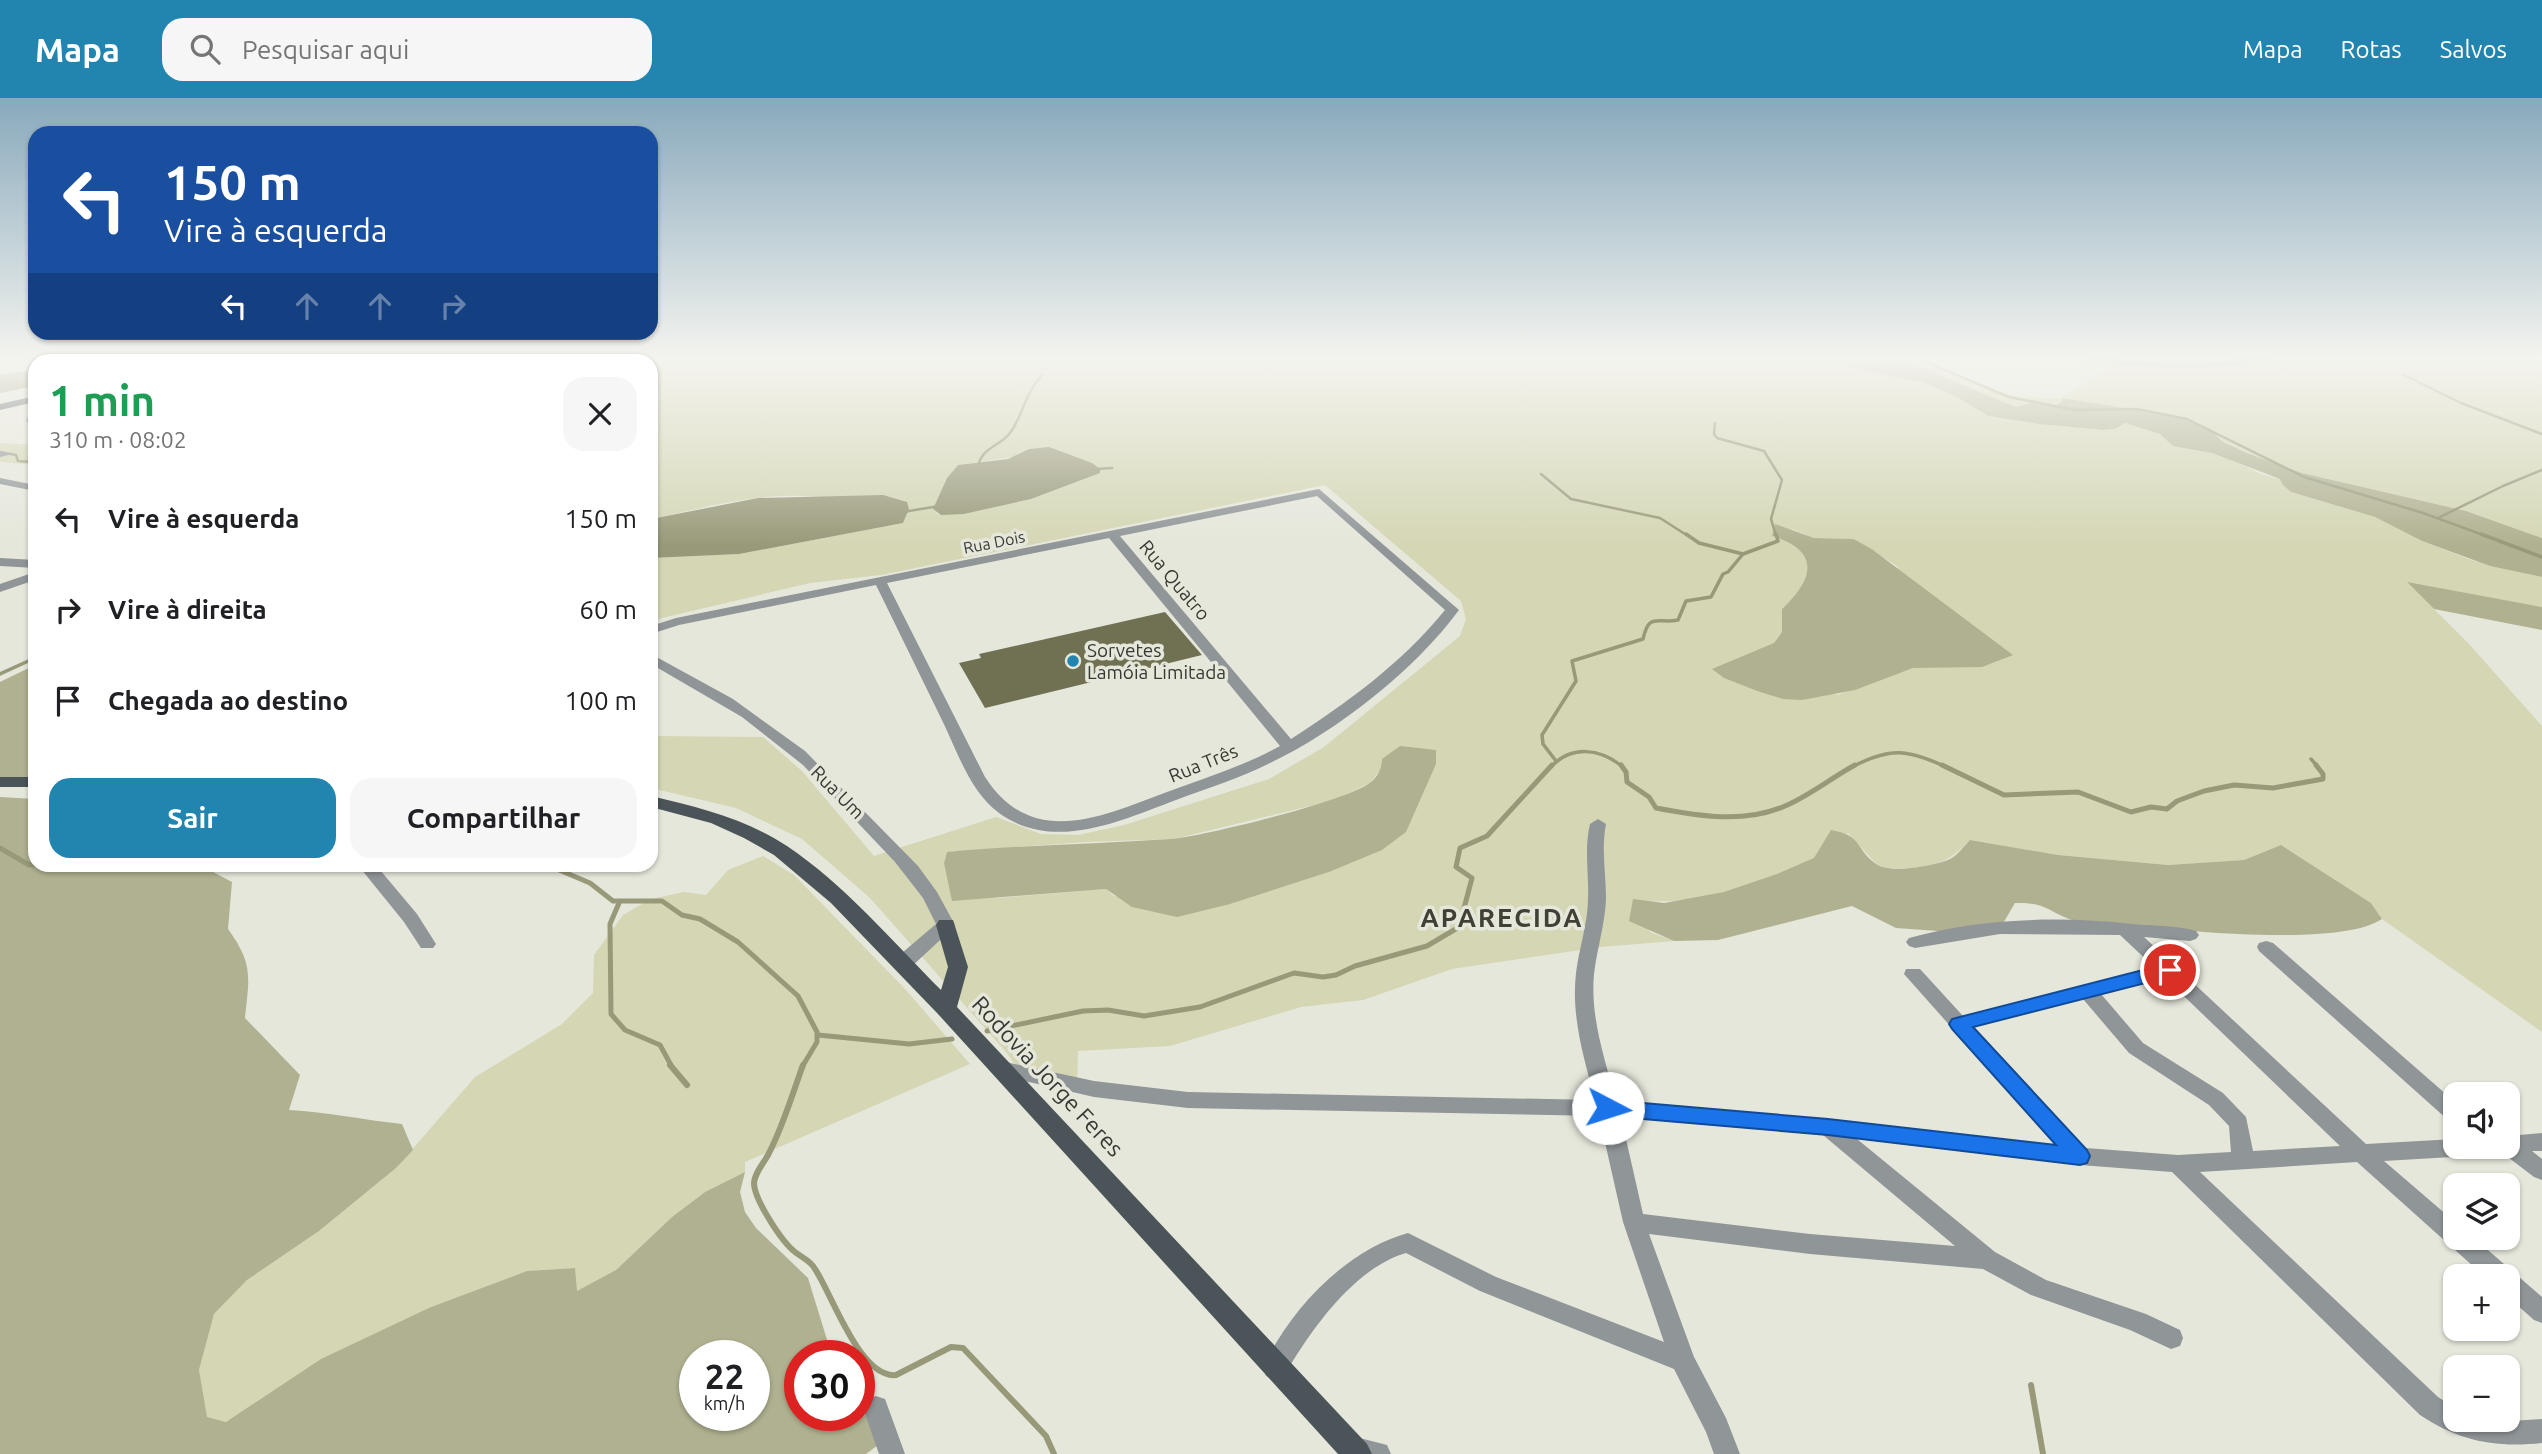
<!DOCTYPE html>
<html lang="pt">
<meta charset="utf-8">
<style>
body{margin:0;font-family:Ubuntu,sans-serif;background:#f6f6f6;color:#202124;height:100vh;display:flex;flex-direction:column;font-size:26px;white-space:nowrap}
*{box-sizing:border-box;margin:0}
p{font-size:23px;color:#757577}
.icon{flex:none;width:38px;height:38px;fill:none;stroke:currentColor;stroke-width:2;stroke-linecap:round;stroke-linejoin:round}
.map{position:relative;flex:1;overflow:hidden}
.details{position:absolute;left:28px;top:256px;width:630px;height:518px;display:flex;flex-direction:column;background:#fff;border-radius:21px;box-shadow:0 2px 5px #0004}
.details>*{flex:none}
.top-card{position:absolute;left:28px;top:28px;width:630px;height:214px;border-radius:21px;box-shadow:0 2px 5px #0004;background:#1a4fa0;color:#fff;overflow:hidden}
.buttons{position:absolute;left:2443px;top:984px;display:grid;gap:14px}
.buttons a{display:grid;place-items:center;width:77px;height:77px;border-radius:14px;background:#fff;box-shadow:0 2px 5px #0004;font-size:35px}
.speed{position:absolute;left:679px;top:1242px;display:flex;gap:14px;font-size:35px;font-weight:700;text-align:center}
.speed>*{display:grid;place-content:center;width:91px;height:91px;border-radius:50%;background:#fff;box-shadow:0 2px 5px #0004;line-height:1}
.speed small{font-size:18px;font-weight:400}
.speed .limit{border:10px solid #d22;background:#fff;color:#111}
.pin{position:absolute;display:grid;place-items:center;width:60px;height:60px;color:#fff;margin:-30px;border:4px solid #fff;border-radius:50%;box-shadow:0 2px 7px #0007}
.me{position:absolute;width:77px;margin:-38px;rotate:95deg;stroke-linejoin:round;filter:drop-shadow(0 0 5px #0008)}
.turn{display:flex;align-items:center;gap:24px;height:147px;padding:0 21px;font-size:32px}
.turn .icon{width:91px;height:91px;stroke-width:2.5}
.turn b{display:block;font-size:49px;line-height:60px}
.lanes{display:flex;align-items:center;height:66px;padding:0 21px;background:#0003;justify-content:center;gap:35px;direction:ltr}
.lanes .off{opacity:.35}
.round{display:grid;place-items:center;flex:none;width:74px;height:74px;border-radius:21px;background:#f6f6f6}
.head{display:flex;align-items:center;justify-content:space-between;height:119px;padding:0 21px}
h1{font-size:42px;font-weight:700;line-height:52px;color:#1e9e55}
.primary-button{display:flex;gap:14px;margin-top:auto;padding:14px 21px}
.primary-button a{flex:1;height:80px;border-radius:21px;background:#2185af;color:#fff;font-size:28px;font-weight:700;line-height:80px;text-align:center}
.primary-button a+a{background:#f6f6f6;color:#202124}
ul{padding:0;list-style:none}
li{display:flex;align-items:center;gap:21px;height:91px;padding:0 21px}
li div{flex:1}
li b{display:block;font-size:26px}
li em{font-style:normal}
header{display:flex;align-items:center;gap:42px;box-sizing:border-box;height:98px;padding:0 35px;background:#2185af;color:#fff}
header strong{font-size:33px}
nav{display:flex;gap:38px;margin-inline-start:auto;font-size:24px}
.search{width:490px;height:63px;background:#f6f6f6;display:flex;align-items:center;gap:18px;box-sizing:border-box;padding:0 24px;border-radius:21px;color:#757577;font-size:26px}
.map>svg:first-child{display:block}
.green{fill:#d4d6b4;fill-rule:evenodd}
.forest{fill:#b0b190;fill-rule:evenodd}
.water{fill:#989979}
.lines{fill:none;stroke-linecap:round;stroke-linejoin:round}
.stream-far3{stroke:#989979;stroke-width:2.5}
.stream-far2{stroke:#989979;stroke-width:3.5}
.stream-far1{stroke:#989979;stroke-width:5}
.stream{stroke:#989979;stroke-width:6}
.building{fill:#707153}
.minor{fill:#909598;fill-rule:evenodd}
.major{fill:#4b5458;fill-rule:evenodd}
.route{fill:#1a73e8;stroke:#114b97;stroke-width:2}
.poi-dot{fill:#2185af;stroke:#e6e7db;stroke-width:2.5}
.labels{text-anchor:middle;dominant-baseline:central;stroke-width:7;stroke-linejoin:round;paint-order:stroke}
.far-street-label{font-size:16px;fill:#393934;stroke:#e6e7db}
.street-label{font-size:19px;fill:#393934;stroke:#e6e7db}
.poi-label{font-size:19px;fill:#393934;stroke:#e6e7db;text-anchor:start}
.near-street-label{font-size:23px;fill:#393934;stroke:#e6e7db}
.district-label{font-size:26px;font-weight:bold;letter-spacing:2px;fill:#404037;stroke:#e6e7db}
</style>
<header>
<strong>Mapa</strong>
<div class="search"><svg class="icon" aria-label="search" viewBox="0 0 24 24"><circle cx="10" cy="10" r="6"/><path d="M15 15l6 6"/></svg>Pesquisar aqui</div>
<nav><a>Mapa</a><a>Rotas</a><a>Salvos</a></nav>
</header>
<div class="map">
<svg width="2542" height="1356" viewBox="0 0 2542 1356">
<rect width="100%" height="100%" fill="#e6e7db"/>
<!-- green -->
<g class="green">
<path d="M673 259H1837L1849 269 1924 285 1955 298 1988 318 2039 326 2103 332 2115 331 2125 325 2160 336 2170 344 2223 358 2261 376 2280 381 2291 394 2375 419 2422 443 2466 460 2490 468 2542 479V509L2408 485 2469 546 2542 628V934L2382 821 2371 805 2281 747 2244 762 2168 767 2058 757 1970 742C1942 772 1919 772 1879 769L1848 735C1837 743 1825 754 1813 761 1760 788 1692 809 1633 802L1650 834 1674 843 1601 849 1452 871 1363 902 1301 909 1170 948 1078 953 1077 990 1034 977 1029 985 1006 954 870 800 802 741 736 710 651 690V638L763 639 802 673 874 758 996 719 1041 736 1078 737 1124 727 1269 681 1324 649 1460 538 1466 521 1461 503 1325 387 881 477 810 485 658 521 651 525V460L739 456 903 425 909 411C868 406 826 396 785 398 740 399 695 412 651 421V267ZM1014 359 1100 371V375L1031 401 964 416H938L933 411 947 380 958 367ZM1792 431 1814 440 1854 441 1897 468 1958 568 1913 570 1837 597 1774 545 1782 534V511C1814 481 1821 453 1772 438ZM1382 670 1329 774 1230 806 1114 798 1106 791 997 800 944 765 947 754 1087 744 1174 741 1331 703 1370 685Z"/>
<polygon points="1896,259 1917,259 1980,288 2020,299 2041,300 2061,300 2108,272 2063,259 2542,259 2542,440 2466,413 2302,375 2247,355 2223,344 2209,330 2176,318 2064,303 2055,309 2032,305 2016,309"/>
<polygon points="0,345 35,347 35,367 0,364"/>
<polygon points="763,758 794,777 906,892 970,966 745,1064 745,1074 705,1094 672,1119 616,1172 576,1194 574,1170 527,1173 431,1209 261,1302 226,1324 206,1319 199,1272 214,1216 247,1182 319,1133 396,1070 475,979 562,926 593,895 594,857 623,817 651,801 684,794 706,797 728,772"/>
</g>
<!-- forest -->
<g class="forest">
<polygon points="1837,259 1896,259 2016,309 2032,305 2054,309 2063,303 2061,300 2176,318 2209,330 2223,344 2247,355 2302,375 2466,413 2542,440 2542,479 2490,468 2422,443 2375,419 2291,394 2283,387 2280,381 2212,355 2173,348 2160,336 2125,325 2115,331 2103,332 2039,326 1988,318 1955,298 1924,285 1849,269"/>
<path d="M1775 426 1814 440 1854 441 1873 452 2013 557 1982 569 1913 570 1855 592 1802 602 1783 601 1760 594 1724 580 1712 571 1774 545 1782 534V511C1814 481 1821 453 1772 438Z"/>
<polygon points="2407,484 2542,509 2542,532 2434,511"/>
<polygon points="35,567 35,679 0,679 0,584"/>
<path d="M1400 648 1436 652V666L1406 734 1382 752 1329 774 1230 806 1177 819 1132 809 1106 791 952 803 944 765 947 754C1022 747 1096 746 1171 741 1202 739 1351 702 1371 684 1378 678 1382 670 1382 661Z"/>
<path d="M0 699 35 701V766L200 767 232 784 228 831C254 867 249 879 245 920L300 977 289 1012C327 1014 364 1022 402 1026L413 1052 396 1070 319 1133 247 1182 214 1216 199 1272 207 1319 226 1324 321 1261 431 1209 527 1173 575 1170 577 1193 616 1172 672 1119 705 1094 745 1074 740 1094 745 1114 756 1130 808 1180 832 1258H800V1318H859V1307L882 1344 866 1356H0ZM695 1258H754V1318H695Z"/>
<path d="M1831 732C1864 738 1854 750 1876 766 1889 776 1936 768 1950 761 1958 757 1964 748 1970 742L2058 757 2168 767 2244 762 2281 747 2371 805 2382 821C2341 849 2187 833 2134 828 2115 827 2093 828 2075 823 2049 815 2047 804 2015 805L2002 827 1952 834 1896 830 1852 808 1718 842 1674 843 1629 823 1633 801 1664 805 1724 794 1777 776 1814 760Z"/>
</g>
<!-- water -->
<g class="water">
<polygon points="35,271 35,288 0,295 0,277"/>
<polygon points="1049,349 1092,365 1100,371 1100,375 1031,401 964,416 941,417 933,411 947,380 958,367 1008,361 1029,351"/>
<polygon points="883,397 907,404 909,411 903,425 739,456 651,460 651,421 758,400"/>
</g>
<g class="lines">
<!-- stream-far3 -->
<g class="stream-far3">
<polyline points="342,259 346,261"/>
<polyline points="1914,259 2009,299 2074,312 2137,311 2187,321 2304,379 2423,415 2486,438"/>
<polyline points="2402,276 2461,305 2542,336"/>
<polyline points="1715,325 1714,336 1717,340 1764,353 1782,382 1771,421 1776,438"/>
<polyline points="0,354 16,357 18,363 35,364"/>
<path d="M978 370C980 350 999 349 1010 335 1024 316 1025 293 1043 277"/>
<polyline points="1096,371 1112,370"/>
<polyline points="1541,376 1571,401 1660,420 1688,438"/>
<polyline points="903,414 939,408"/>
<polyline points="2438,420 2503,388 2542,372"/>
</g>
<!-- stream-far2 -->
<g class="stream-far2">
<polyline points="1686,436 1699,445 1743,456"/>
<polyline points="2481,436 2542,459"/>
<polyline points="0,576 35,560"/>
<polyline points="2311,661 2318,669"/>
<path d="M1556 663 1543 646 1542 637 1576 583 1572 563 1643 541C1649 514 1657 526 1678 522L1686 503 1711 499 1723 476 1728 474 1743 456 1778 443 1776 436"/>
<path d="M1551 669C1571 647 1600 650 1623 669"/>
<path d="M1852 669C1890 649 1908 651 1946 669"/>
</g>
<!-- stream-far1 -->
<g class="stream-far1">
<path d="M1621 667 1626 674 1627 684 1649 699 1656 710C1698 718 1744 726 1785 708 1809 698 1831 680 1855 667"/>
<polyline points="1942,667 2004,697 2078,694 2131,714 2151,709 2167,711 2177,703 2204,693 2234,687 2273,690 2323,681 2323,676 2316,667"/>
<polyline points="0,750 29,767 56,766"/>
<polyline points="545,766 590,785 613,803 662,803 682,817 700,821 738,844 798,898 817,934 817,944 802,969"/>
<polyline points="619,805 610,826 611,916 625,932 660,947 672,969"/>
<polyline points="987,933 1083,913 1108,912 1144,918 1200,909 1294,875 1323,879 1336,877 1355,868 1427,848 1459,829 1472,780 1456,769 1460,750 1487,738 1552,667"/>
<polyline points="818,937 909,946 952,941"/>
</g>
<!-- stream -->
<g class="stream">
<polyline points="670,967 687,987"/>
<path d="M803 967C792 997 783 1029 768 1057 763 1066 754 1076 754 1086 755 1102 781 1143 795 1154 801 1159 811 1163 815 1171 832 1196 860 1281 896 1277L951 1249 963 1250 1046 1338 1054 1356"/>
<polyline points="2031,1287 2043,1356"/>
</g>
</g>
<!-- building -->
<polygon class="building" points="1165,514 1202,557 985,610 959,565 981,560 979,556"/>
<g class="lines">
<!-- minor -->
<g class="minor">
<polygon points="400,259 429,259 418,262 393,262"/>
<path d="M2082 259 2181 264 2280 259C2258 273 2105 273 2082 259Z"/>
<polygon points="35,312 35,329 26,323 31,313"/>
<polygon points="0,353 13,356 0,359"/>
<polygon points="0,380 35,387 35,393 0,386"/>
<path d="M1319 391 1459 512C1416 571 1336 634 1270 665 1240 680 1208 690 1176 702 1122 722 1054 755 999 715 968 692 956 649 939 616 918 573 897 530 876 487L679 527 651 536V528L676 520ZM1317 398 1445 512C1402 565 1347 605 1291 641L1120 438ZM1109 440 1280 648C1244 668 1205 680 1167 694 1103 718 1032 752 985 679L887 485Z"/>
<polygon points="0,460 35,462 35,470 0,468"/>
<polygon points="35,474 35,482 0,494 0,486"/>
<polygon points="651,556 733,601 805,653 918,768 937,794 955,827 952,831 910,870 896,870 894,865 896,860 936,826 923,800 895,764 803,667 742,619 651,566"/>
<path d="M1598 721 1606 726C1601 751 1606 775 1606 801 1605 826 1597 851 1594 876 1590 920 1605 961 1616 1003L1828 1021 2056 1047 1904 876 1906 871H1920L1963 918 2154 869 2120 837 2000 836 1915 850 1909 848 1906 844 1909 840C1979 820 2060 818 2132 826 2153 828 2176 827 2196 833L2199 837 2196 841 2190 843 2144 839 2366 1046 2455 1041V1048H2497L2494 1054 2486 1057 2384 1063 2455 1124V1139H2473L2542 1199V1225L2534 1222 2508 1199V1178H2484L2357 1064 2200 1074 2438 1299 2455 1310V1321L2510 1323 2542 1321V1345C2495 1350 2459 1343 2420 1317L2172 1074 2080 1067 1857 1041 1995 1154 2046 1182 2146 1216 2180 1232 2183 1240 2180 1248 2171 1251 2130 1232 2031 1197 1983 1171 1810 1156 1649 1136 1694 1259 1726 1320 1740 1356H1714L1706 1334 1674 1271 1480 1193 1406 1155C1354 1170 1310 1233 1284 1278L1275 1282 1266 1278 1263 1270C1289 1212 1346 1152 1408 1135L1496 1179 1664 1244 1623 1124 1599 1018 1188 1010 1094 999 994 976 991 971 994 966 1001 963 1094 983 1188 994 1595 1002C1584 960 1571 919 1576 875 1579 850 1588 825 1588 801 1589 775 1584 751 1590 726ZM2165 880 2340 1048 2253 1053 2246 1019 2223 995 2143 945 2101 896ZM2083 901 2129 955 2209 1007 2229 1028 2231 1054 2178 1057 2086 1050 1974 929ZM1621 1019 1823 1037 1955 1148 1810 1136 1643 1116Z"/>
<polygon points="357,766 375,766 417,816 436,846 433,850 421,850 404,824"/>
<polygon points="2266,843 2273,845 2455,1004 2455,1024 2448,1022 2259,853 2257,849 2259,845"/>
<polygon points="2542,1035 2542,1053 2532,1053 2542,1061 2542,1082 2534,1079 2500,1053 2498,1048 2508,1048 2508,1038"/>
<polygon points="876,1298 885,1301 905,1356 879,1356 863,1310 867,1301"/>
<polygon points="1352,1338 1387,1347 1391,1356 1341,1356 1339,1351 1343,1342"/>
</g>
<!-- major -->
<g class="major">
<polygon points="100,259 112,259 114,262 103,262"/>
<polygon points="35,298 35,304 0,312 0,306"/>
<rect x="0" y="679" width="35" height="10"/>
<path d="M651 698C698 709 746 721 787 748 845 787 892 843 941 892L948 869 936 827 939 822H953L968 869 957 909 1367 1346 1372 1356H1338L938 916 831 805 774 757 744 740 711 725 651 709Z"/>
</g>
</g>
<!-- sky -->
<linearGradient id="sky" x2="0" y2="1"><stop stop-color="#88a9bc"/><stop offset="0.58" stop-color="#f4f4ef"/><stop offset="1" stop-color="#f4f4ef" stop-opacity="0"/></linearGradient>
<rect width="2542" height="449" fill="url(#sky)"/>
<!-- route -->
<polygon class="route" points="2170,865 2177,867 2180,872 2177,877 1973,929 2087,1052 2090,1058 2087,1065 2080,1067 1828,1037 1608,1018 1601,1016 1598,1010 1601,1004 1608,1002 1828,1021 2056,1047 1952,931 1949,926 1952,921"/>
<!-- markers -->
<circle class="poi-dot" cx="1073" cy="563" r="7"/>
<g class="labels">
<!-- far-street labels -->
<g class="far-street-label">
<text transform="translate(994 444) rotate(-11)">Rua Dois</text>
</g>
<!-- street labels -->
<g class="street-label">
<text transform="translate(1175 482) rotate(50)">Rua Quatro</text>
<text transform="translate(1203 665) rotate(-22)">Rua Três</text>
<text transform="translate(838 694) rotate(45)">Rua Um</text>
</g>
<!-- poi labels -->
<g class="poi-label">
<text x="1087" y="552">Sorvetes<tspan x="1087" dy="22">Lamóia Limitada</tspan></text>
</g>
<!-- near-street labels -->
<g class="near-street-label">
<text transform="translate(1048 978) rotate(47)">Rodovia Jorge Feres</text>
</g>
<!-- district labels -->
<g class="district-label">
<text x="1502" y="819">APARECIDA</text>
</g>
</g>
</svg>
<div class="buttons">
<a><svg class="icon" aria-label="sound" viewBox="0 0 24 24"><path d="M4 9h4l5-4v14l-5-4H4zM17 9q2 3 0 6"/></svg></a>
<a><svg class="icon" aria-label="layers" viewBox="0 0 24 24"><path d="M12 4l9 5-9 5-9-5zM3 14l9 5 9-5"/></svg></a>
<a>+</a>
<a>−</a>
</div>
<div class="speed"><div>22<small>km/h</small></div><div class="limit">30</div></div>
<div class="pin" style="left:2170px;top:872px;background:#d93025"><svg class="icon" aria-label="arrive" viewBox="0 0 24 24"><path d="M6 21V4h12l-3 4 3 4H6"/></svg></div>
<svg class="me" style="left:1608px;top:1010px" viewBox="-20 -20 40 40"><circle r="19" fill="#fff"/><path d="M0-13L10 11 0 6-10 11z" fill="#1a73e8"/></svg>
<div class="top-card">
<div class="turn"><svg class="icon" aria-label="left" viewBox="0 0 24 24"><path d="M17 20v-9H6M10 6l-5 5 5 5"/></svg><div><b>150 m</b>Vire à esquerda</div></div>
<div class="lanes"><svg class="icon" aria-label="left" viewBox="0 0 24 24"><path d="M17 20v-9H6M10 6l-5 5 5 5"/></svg><svg class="icon off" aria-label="ahead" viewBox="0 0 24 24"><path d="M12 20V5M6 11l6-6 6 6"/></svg><svg class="icon off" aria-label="ahead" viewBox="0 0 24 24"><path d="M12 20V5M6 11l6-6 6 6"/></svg><svg class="icon off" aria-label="right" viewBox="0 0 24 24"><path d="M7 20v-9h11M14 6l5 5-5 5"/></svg></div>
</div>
<section class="details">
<div class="head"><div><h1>1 min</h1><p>310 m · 08:02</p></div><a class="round"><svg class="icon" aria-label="close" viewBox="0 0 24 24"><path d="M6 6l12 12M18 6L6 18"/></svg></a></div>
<ul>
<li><svg class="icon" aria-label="left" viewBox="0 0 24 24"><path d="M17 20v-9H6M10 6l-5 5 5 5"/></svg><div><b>Vire à esquerda</b></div><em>150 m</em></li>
<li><svg class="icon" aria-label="right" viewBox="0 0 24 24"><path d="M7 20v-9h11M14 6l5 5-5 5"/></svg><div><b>Vire à direita</b></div><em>60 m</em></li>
<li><svg class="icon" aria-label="arrive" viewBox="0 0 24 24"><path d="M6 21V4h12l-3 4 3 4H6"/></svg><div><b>Chegada ao destino</b></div><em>100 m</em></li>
</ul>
<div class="primary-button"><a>Sair</a><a>Compartilhar</a></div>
</section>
</div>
